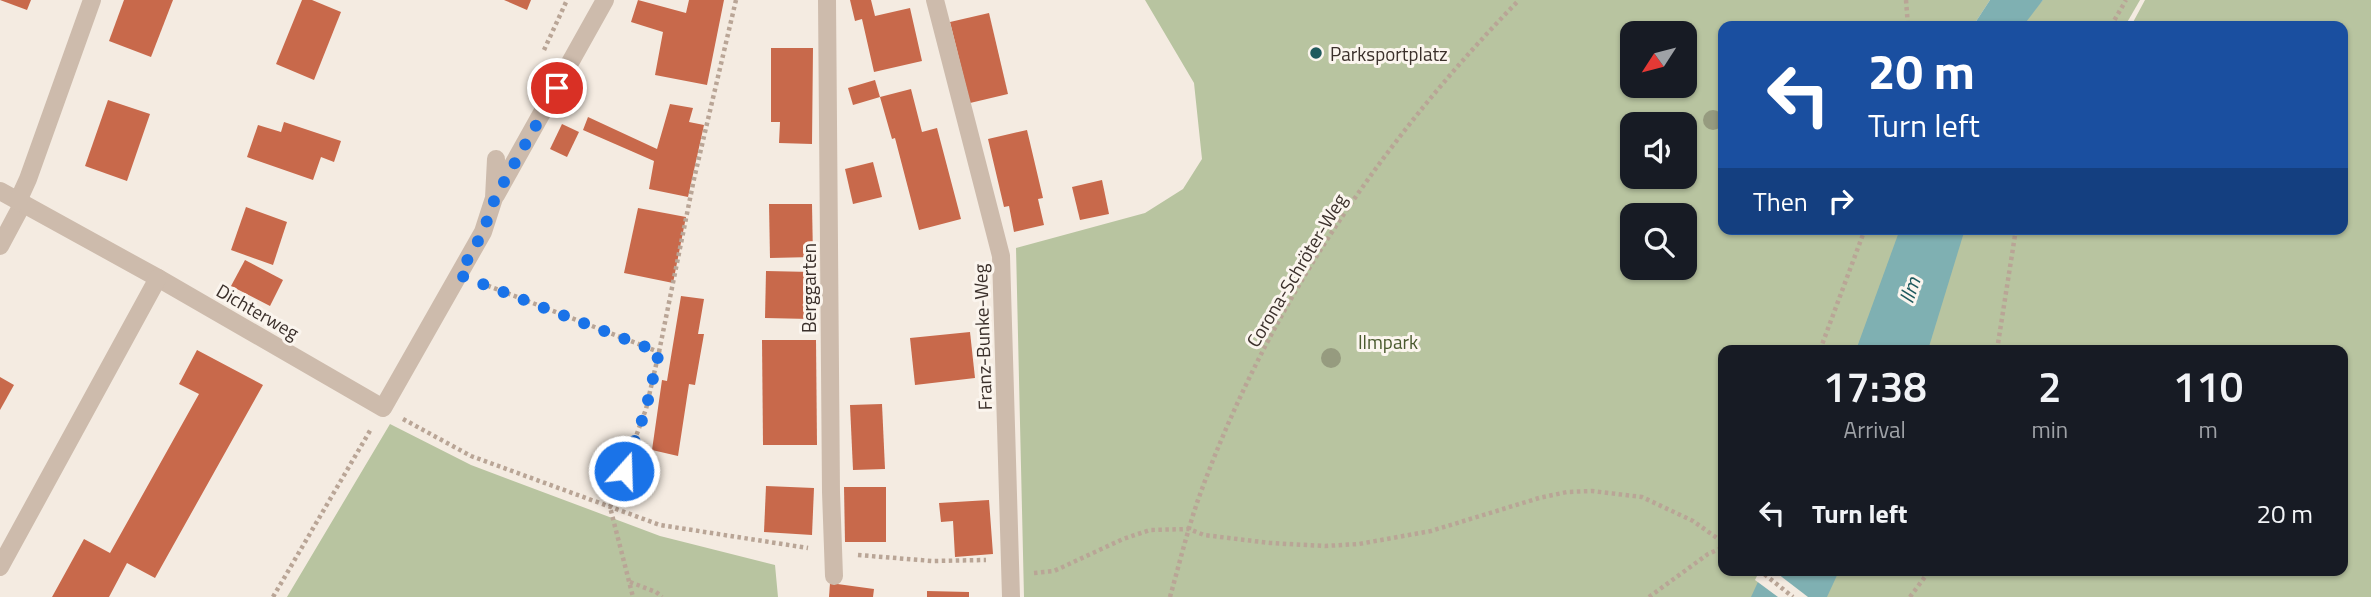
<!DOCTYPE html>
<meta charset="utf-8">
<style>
body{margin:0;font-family:"Titillium Web",sans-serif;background:#20242c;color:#f1f3f6;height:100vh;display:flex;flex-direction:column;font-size:26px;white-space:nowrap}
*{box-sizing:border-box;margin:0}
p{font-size:23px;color:#9ea1a6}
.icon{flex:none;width:38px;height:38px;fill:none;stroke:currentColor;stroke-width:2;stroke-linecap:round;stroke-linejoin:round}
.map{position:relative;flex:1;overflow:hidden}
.details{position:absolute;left:1718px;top:345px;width:630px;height:231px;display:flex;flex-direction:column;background:#171b24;border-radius:14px;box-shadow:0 2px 5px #0004}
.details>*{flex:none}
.hud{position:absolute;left:1718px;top:21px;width:630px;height:214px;border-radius:14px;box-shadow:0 2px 5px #0004;background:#1a4fa0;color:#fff;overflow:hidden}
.needle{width:46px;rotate:234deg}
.fabs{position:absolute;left:1620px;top:21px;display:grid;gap:14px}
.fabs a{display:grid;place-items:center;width:77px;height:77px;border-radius:14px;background:#171b24;box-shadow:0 2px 5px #0004;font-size:35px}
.pin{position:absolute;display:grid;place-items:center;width:60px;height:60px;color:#fff;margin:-30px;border:4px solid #fff;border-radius:50%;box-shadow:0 2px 7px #0007}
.me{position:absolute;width:77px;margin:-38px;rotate:20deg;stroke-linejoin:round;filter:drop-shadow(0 0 5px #0008)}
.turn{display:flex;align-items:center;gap:24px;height:147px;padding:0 35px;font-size:32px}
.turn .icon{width:91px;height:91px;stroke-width:2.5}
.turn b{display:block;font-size:49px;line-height:60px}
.then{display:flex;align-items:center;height:66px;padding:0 35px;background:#0003;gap:14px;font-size:26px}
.eta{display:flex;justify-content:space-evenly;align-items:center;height:119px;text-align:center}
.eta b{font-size:42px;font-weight:600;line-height:49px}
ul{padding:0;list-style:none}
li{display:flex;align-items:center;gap:21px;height:98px;padding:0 35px}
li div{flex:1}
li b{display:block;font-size:26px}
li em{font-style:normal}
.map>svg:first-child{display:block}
.green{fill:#b8c4a0;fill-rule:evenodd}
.water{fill:#7fb0b2}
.pier{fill:#f4ebe1}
.building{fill:#c8694b}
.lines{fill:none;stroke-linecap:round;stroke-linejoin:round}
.path{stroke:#b9a596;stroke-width:4.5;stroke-dasharray:3.5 3.5;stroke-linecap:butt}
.service{stroke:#cdbbac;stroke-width:18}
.minor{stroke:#cdbbac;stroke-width:18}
.tree{fill:#969b7f}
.route{stroke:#1a73e8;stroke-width:12;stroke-dasharray:0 21.6}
.poi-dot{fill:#1f5a5e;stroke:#fbf5ee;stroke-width:2.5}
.labels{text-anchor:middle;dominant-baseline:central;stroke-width:6;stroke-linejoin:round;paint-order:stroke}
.poi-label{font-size:19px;fill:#3b302b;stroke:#fbf5ee;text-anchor:start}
.street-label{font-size:19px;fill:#3b302b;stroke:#fbf5ee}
.park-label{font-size:19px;fill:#4a5a2e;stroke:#fbf5ee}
.water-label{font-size:21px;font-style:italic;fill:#1f5a5e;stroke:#fbf5ee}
</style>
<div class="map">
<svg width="2371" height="597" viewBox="0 0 2371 597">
<rect width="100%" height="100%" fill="#f4ebe1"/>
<!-- green -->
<g class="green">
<path d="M1145 0H1990L1973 26H1724V229H2343V26H2131L2145 0H2371V597H1024L1016 248 1145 213 1183 189 1202 159 1194 83ZM1633 33H1685V86H1633ZM1633 124H1685V177H1633ZM1633 215H1685V268H1633ZM1724 350H2343V570H1724Z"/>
<polygon points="2043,0 2140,0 2125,26 2019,26"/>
<polygon points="390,424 471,465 660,536 775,565 778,597 287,597"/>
</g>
<!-- water -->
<g class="water">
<polygon points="1990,0 2043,0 2023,26 1973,26"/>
<polygon points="1900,229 1965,229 1928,350 1856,350"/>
<polygon points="1763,571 1839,571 1827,597 1751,597"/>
</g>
<!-- pier -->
<polygon class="pier" points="1760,570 1774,571 1808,597 1778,597 1755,580"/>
<!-- building -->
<g class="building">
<polygon points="0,0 31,0 27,10"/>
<polygon points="124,0 173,0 151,57 109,41"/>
<polygon points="302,0 312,0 341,12 314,80 276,64"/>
<polygon points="504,0 531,0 527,10"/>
<polygon points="638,0 686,13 689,0 724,0 707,85 655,75 663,32 631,22"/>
<polygon points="850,0 871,0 875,16 910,8 922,61 874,72 862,19 855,21"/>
<polygon points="989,13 1008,94 970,103 950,22"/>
<polygon points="771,48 813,48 812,144 779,143 780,122 771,122"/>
<polygon points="875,80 880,97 853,105 848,88"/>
<polygon points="911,89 922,132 937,128 961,219 919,230 895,138 892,139 880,97"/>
<polygon points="108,100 150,114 127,181 85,166"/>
<polygon points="670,104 693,108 689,122 704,125 688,197 649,189 654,161 583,130 588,117 657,149"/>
<polygon points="284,122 341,141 334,162 321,157 313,180 247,157 258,125 281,132"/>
<polygon points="562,124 579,132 567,157 550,149"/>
<polygon points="1027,130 1043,198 1038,199 1044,225 1014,232 1009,206 1004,207 988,139"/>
<polygon points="873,162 882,197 853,204 845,169"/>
<polygon points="1102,180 1109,214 1080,220 1072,187"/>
<polygon points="769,204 812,204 813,257 770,258"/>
<polygon points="246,207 287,222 273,265 231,250"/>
<polygon points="638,208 686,217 673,283 624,273"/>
<polygon points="245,260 283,280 270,306 231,286"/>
<polygon points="766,271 812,272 810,319 765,318"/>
<polygon points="681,296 704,299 698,334 704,334 695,385 689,384 678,456 652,450 662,380 667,381"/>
<polygon points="970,332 975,378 915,385 910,338"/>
<polygon points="762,340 816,340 817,445 763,445"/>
<polygon points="197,350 263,385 155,578 127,563 109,597 52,597 84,539 110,553 199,394 179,384"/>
<polygon points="0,377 14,385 0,410"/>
<polygon points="882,404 885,469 853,470 850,405"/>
<polygon points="766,486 814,488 812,535 764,532"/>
<polygon points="844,487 886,487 886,542 845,542"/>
<polygon points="989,500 993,554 955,557 953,521 941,522 939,503"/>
<polygon points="830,583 874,589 873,597 829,597"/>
<polygon points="927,591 969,592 969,597 927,597"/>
</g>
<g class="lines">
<!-- path -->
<g class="path">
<polyline points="1906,0 1908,26"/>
<polyline points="2111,26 2126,0"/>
<polyline points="544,50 567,0"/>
<polyline points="481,283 659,352 646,409 610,507 633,597"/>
<polyline points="1820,350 1865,229"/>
<polyline points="1997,350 2016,229"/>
<polyline points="659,352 694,179 736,0"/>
<polyline points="403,419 471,456 660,525 808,548"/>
<polyline points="858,555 932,561 986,560"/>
<polyline points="1759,570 1793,597"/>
<polyline points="1034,573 1054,571 1123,539 1150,530 1189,529 1204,535 1270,543 1325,546 1359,544 1431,531 1539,498 1567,492 1592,491 1642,497 1693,521 1724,543"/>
<polyline points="630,582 656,592 662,597"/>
<polyline points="273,597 371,429"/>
<path d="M1170 597C1179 565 1187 532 1198 500 1265 312 1380 142 1519 0"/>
<polyline points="1649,597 1708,554 1724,547"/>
<polyline points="1910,597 1930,570"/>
</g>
<!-- service -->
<polyline class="service" points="0,246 23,203"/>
<!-- minor -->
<g class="minor">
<polyline points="827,0 831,492 834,576"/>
<polyline points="935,0 1001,256 1011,597"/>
<polyline points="0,191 158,278 383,408 483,232 494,198 496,159"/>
<polyline points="496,195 605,0"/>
<polyline points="18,201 28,179 92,0"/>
<polyline points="0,567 158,278"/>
</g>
</g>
<!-- trees -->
<g class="tree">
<circle cx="1713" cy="120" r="10"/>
<circle cx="1331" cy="358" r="10"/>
</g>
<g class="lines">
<!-- route -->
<polyline class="route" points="557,88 495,198 483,232 459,275 659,352 646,409 624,471"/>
</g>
<!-- markers -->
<circle class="poi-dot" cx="1316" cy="53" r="7"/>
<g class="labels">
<!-- poi labels -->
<g class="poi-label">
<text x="1330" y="53">Parksportplatz</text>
</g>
<!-- street labels -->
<g class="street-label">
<text transform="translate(1296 270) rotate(-59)">Corona-Schröter-Weg</text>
<text transform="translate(808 288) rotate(-90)">Berggarten</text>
<text transform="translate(258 311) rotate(30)">Dichterweg</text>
<text transform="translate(982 337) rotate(-92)">Franz-Bunke-Weg</text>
</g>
<!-- park labels -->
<g class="park-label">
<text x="1388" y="341">Ilmpark</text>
</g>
<!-- water labels -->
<g class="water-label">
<text transform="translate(1909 290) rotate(-71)">Ilm</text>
</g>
</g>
</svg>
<div class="fabs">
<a><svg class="needle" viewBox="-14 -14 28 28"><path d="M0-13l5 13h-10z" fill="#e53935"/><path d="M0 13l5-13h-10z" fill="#9ea1a6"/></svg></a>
<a><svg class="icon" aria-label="sound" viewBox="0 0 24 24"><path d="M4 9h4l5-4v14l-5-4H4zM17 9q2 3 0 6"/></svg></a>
<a><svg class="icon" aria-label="search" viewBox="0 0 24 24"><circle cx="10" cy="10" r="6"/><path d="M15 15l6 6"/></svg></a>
</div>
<div class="pin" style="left:557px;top:88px;background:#d93025"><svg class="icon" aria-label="arrive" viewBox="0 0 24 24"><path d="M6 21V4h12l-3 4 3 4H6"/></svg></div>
<svg class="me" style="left:624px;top:471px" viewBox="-20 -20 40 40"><circle r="17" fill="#1a73e8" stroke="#fff" stroke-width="3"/><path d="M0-11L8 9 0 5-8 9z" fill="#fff"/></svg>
<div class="hud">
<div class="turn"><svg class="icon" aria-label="left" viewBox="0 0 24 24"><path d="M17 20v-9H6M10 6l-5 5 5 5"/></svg><div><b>20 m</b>Turn left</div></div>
<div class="then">Then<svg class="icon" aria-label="right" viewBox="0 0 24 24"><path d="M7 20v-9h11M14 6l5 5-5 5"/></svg></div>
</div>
<section class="details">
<div class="eta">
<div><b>17:38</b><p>Arrival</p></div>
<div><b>2</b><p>min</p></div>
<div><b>110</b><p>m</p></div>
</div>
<ul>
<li><svg class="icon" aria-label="left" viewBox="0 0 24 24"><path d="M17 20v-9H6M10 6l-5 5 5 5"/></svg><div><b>Turn left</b></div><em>20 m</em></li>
</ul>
</section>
</div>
